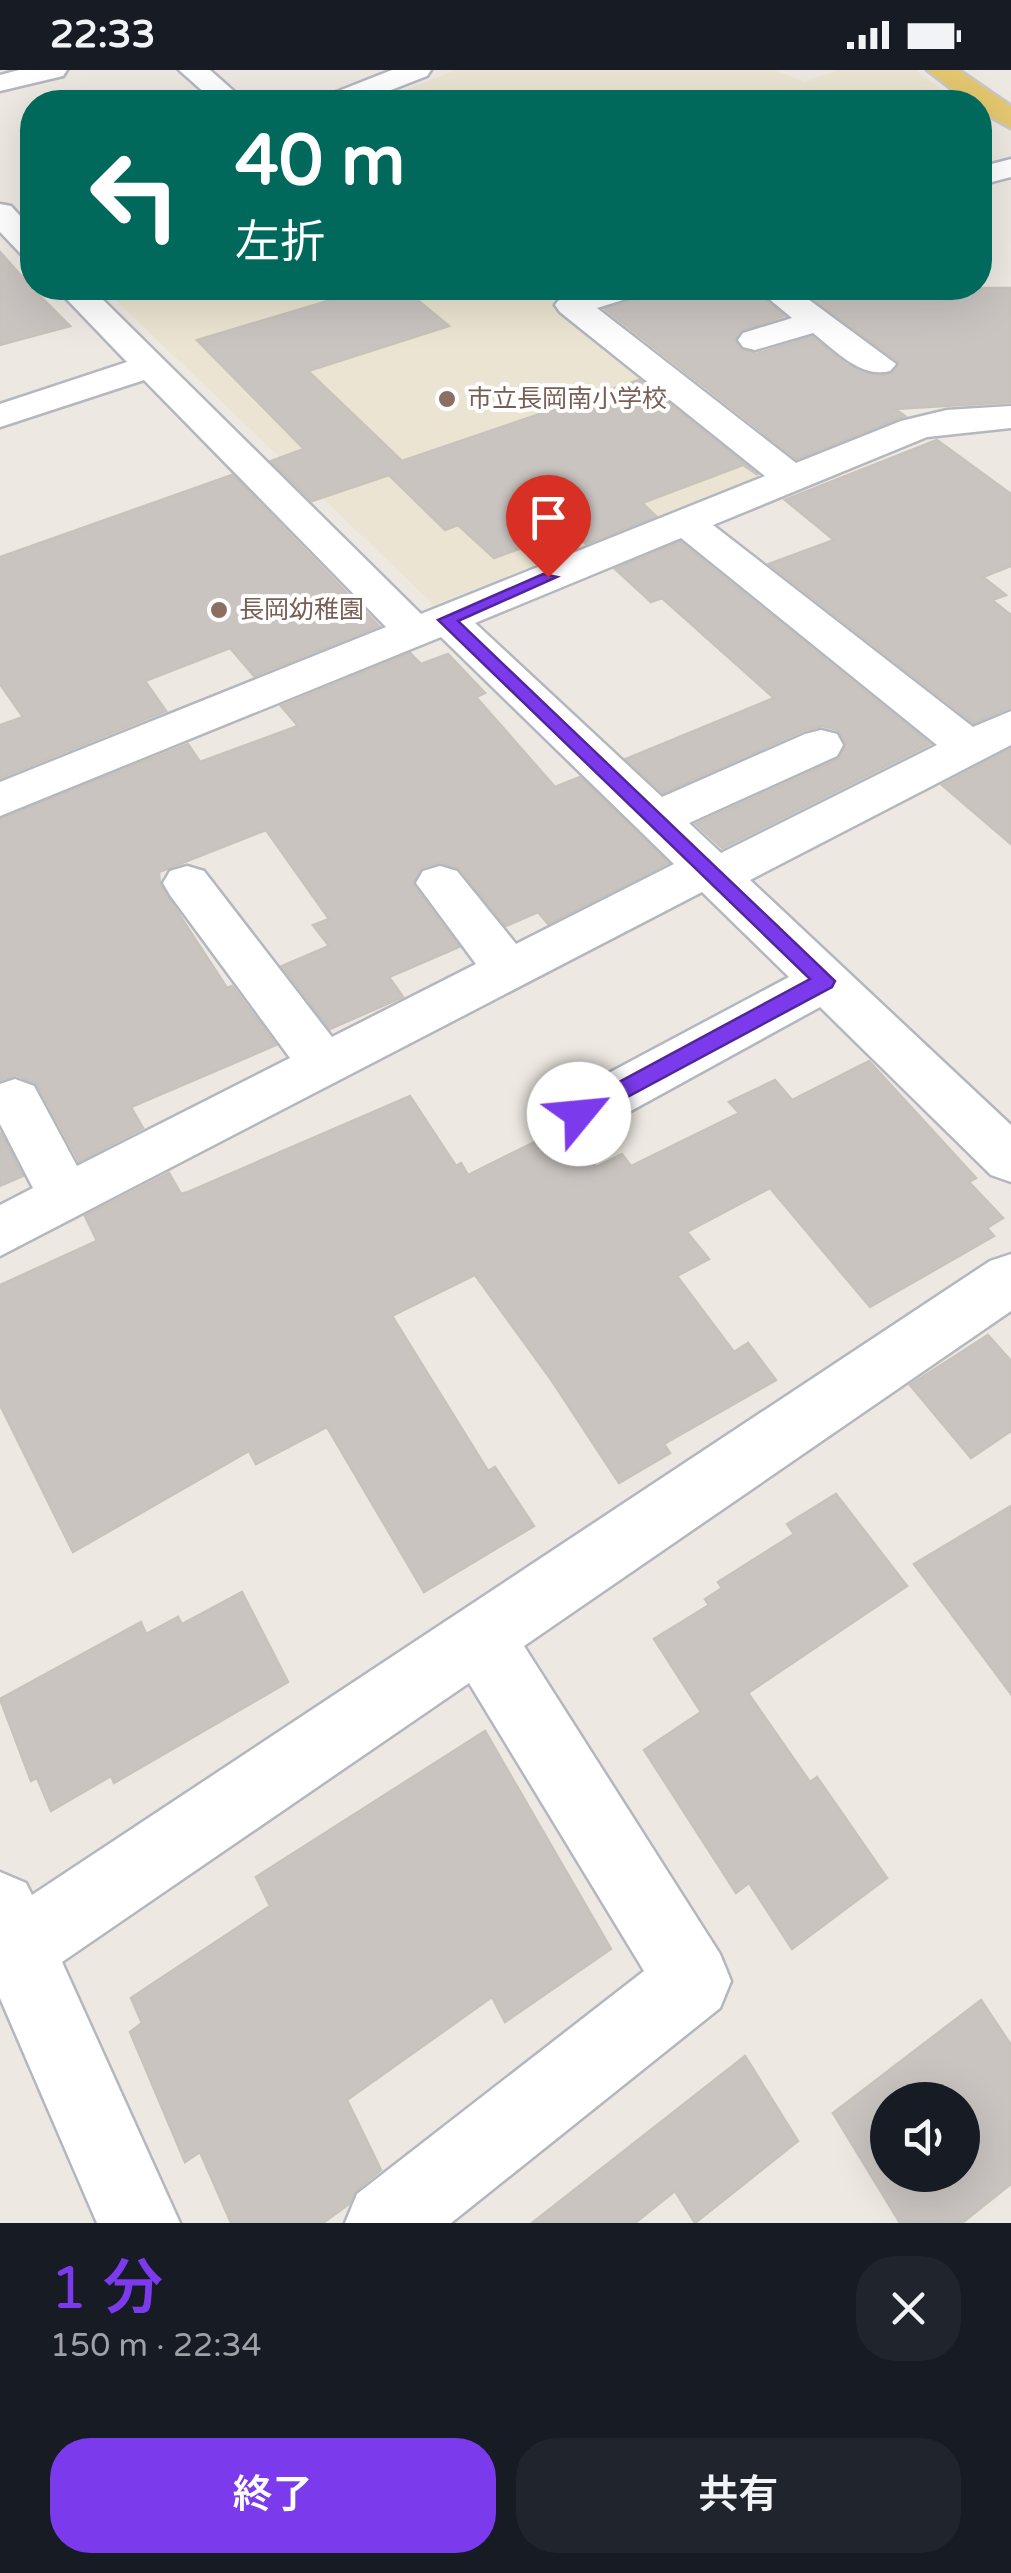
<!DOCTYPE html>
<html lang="ja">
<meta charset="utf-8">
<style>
body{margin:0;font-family:"Varela Round","Noto Sans JP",sans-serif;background:#20242c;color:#f1f3f6;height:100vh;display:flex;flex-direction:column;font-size:38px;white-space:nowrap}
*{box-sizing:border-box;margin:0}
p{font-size:32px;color:#9ea1a6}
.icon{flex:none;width:55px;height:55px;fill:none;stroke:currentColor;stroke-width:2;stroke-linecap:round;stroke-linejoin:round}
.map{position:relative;height:2153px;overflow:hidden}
.side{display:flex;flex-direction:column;background:#171b24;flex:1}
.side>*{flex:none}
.banner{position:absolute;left:20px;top:20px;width:972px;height:210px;border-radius:40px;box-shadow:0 10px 40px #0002;background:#00695c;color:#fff;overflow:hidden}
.fabs{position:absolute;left:870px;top:2012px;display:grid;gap:20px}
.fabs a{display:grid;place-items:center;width:110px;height:110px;border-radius:50%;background:#171b24;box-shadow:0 10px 40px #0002;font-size:50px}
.pin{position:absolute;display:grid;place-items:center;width:85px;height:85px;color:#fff;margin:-102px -42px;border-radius:50% 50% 50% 0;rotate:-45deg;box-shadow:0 0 10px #0007}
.pin .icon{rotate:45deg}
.me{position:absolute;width:110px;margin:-55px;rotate:62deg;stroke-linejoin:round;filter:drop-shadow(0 0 8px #0008)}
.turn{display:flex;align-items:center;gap:35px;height:210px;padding:0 50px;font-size:45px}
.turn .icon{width:130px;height:130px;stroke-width:2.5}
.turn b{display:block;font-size:70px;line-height:85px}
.round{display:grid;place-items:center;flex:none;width:105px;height:105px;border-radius:40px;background:#20242c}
.summary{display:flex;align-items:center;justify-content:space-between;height:170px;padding:0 50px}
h1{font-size:60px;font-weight:600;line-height:75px;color:#7c3aed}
.cta{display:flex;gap:20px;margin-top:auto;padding:20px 50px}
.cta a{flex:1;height:115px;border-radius:40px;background:#7c3aed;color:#fff;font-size:40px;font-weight:600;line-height:115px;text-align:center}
.cta a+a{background:#20242c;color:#f1f3f6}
.status{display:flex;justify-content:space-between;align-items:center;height:70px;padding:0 50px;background:#171b24;direction:ltr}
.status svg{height:28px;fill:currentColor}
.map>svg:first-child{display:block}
.education{fill:#ece4d2}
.building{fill:#c9c4c0;stroke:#c8c3ba;stroke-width:2.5;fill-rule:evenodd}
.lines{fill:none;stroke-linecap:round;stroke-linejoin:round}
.minor-casing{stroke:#b4b7bf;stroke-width:5}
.major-casing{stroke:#c8c8c8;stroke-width:5}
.minor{fill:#fff;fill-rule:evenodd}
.major{fill:#e4c76f;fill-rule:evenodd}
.route{fill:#7c3aed;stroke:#51269a;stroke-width:2.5}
.education-dot{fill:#8d6e63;stroke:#fff;stroke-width:4}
.labels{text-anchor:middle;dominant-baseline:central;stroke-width:8;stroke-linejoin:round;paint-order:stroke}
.far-education-label{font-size:25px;fill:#785e54;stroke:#fff;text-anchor:start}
</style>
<div class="status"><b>22:33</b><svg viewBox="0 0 49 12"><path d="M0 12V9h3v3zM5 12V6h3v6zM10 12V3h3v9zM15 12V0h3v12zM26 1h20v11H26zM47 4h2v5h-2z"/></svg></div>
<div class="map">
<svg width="1011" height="2153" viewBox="0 0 1011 2153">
<rect width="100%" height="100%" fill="#ede8e1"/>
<!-- education -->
<g class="education">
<polygon points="456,0 774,0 805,12 837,0 916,0 953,28 928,32 375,32"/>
<polygon points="103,218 605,218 560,232 765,403 434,535"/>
</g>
<!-- building -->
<g class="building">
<polygon points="0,182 32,218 70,256 0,275"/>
<polygon points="371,218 403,218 449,256 308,301 402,391 639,310 758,405 743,395 642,433 656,446 586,474 570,460 494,488 458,455 445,460 389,405 312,431 271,391 304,379 197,270"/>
<polygon points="647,218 753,218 784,246 740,261 734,270 740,279 756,284 812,267 847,295 879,306 893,303 898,291 799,218 1011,218 1011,332 895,339 905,346 797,389 605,239 640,229"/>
<polygon points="937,370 1011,424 1011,496 983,507 1006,525 992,530 1011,545 1011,637 974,653 769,494 834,470 785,430"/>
<polygon points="232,405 379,556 254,606 230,578 145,611 166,641 0,708 0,655 23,647 0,614 0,487"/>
<polygon points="680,472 930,674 722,778 696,754 839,689 846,673 838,660 822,656 804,660 663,723 626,689 774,628 662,528 651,532 615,499"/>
<polygon points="410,583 421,594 448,584 485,623 476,627 555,717 580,707 668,793 548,854 538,842 506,856 460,799 441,792 422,797 413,815 459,877 389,907 403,927 330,959 282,896 329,876 313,855 329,849 266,760 159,802 160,815 227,918 232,916 276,975 131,1037 143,1058 79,1091 37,1014 16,1005 0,1010 0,749 188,674 200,692 298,656 281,636"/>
<polygon points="1011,679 1011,774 942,715"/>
<polygon points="869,991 976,1108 969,1112 1003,1148 987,1158 994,1166 870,1237 770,1118 687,1162 709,1189 677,1206 734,1282 748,1273 776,1310 664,1374 670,1383 619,1413 552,1311 475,1205 392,1246 488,1401 495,1397 534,1456 424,1522 327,1357 256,1394 249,1381 73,1482 0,1335 0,1215 97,1171 85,1146 169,1103 181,1124 188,1122 410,1026 456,1096 461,1093 468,1105 555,1062 567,1077 577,1072 596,1097 622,1084 631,1096 739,1043 729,1032 775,1010 792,1030"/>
<polygon points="0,1062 23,1106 0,1116"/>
<polygon points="988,1265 1011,1291 1011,1361 971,1388 910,1315"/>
<polygon points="836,1424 907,1516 748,1623 810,1712 817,1707 887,1808 792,1879 749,1813 736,1823 644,1680 701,1642 654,1569 709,1535 705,1529 722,1518 718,1512 794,1464 787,1454"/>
<polygon points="1011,1436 1011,1624 914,1494"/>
<polygon points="242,1522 288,1612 114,1713 111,1706 51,1741 37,1708 31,1711 0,1629 141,1552 146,1564 178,1547 182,1554"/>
<polygon points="485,1661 611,1879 505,1952 492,1927 347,2030 381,2100 355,2121 349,2134 323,2153 231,2153 200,2082 185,2092 130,1962 142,1953 131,1928 270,1836 256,1807"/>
<path d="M981 1930 1011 1975V2114L962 2153H900L833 2043ZM888 2030H962V2105H888Z"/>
<polygon points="745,1986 798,2071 695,2153 675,2121 635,2153 532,2153"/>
</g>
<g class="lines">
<defs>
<g id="minor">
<polygon points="19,0 67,0 63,6 0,21 0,5"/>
<polygon points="179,0 210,0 246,32 215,32"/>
<polygon points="392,0 431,0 427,6 360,32 322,32 326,26"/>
<polygon points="1011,89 1011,107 980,115 980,97"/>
<polygon points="0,134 11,136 32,159 32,187 21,184 0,162"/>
<path d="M56 218H91L421 544 765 406 560 242 555 235C571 211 618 218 643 218L639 225 597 238 796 393 901 351 947 340 1011 336V358L927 367 713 455 973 657 1011 641V675L750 810 1011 1055V1112L991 1105 820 937 598 1059 579 1066 560 1059 552 1044 560 1029 789 907 702 822 0 1186V1135L33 1118 0 1054V1014L15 1009 34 1016 77 1096 290 988 170 825 163 813 170 801 187 796 204 801 332 967 476 894 416 813 423 801 440 796 457 801 516 874 674 794 441 567 0 746V712L386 557 144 310 0 357V334L127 292ZM681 468 937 675 721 783 689 753 837 686 843 675 837 664 821 660 805 664 662 727 475 553Z"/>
<path d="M756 218H793L896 294 890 301C861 309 835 280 813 263L755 280 743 277 738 270 743 263 792 248Z"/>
<polygon points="1011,1184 1011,1241 524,1576 720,1884 731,1911 720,1938 451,2153 345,2153 357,2124 644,1901 469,1613 62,1892 180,2153 97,2153 0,1928 0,1802 26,1813 32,1825 990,1191"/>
</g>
<polygon id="major" points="927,0 959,0 1011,36 1011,58 980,41 980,32 969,32"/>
</defs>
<!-- minor casing -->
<use href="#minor" class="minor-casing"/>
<!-- major casing -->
<use href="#major" class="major-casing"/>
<!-- minor -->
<use href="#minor" class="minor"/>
<!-- major -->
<use href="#major" class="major"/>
</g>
<!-- route -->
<polygon class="route" points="543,504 557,507 458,551 835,911 832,917 579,1053 568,1044 571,1038 810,909 438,550"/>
<!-- markers -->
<g class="education-dot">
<circle cx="447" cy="329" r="10"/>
<circle cx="219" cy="540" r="10"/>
</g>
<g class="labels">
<!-- far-education labels -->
<g class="far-education-label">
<text x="467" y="329">市立長岡南小学校</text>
<text x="239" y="540">長岡幼稚園</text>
</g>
</g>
</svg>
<div class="fabs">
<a><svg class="icon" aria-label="sound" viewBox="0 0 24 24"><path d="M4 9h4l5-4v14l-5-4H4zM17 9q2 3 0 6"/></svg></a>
</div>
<div class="pin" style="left:548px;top:507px;background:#d93025"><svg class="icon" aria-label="arrive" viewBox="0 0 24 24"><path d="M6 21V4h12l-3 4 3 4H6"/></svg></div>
<svg class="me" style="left:579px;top:1044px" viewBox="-20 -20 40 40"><circle r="19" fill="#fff"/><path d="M0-13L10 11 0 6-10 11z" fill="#7c3aed"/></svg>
<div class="banner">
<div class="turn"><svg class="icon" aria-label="left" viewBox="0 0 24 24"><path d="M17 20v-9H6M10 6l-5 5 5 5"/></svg><div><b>40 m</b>左折</div></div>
</div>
</div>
<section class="side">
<div class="summary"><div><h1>1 分</h1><p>150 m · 22:34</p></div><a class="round"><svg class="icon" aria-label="close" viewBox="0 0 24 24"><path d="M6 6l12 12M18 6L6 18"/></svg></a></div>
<div class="cta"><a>終了</a><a>共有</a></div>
</section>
